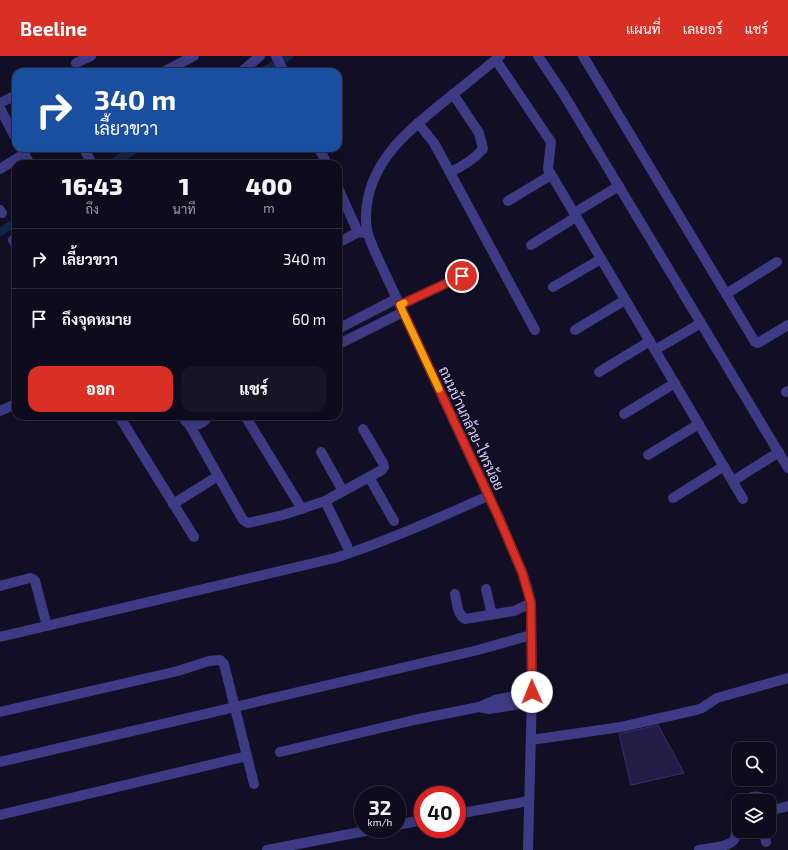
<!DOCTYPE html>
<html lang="th">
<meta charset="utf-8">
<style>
body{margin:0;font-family:"Exo 2",Sarabun,sans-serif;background:#171425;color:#f1f3f6;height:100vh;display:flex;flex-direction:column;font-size:15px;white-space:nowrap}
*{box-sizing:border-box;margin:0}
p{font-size:13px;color:#9b9ba3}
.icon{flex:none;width:22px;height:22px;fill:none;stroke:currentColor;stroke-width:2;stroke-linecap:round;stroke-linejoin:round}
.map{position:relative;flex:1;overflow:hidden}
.sheet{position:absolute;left:12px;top:104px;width:330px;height:260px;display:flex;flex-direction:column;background:#0e0b1c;border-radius:12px;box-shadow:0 4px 16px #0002,0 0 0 1px #2e2b3b}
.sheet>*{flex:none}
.hud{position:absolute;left:12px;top:12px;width:330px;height:84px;border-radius:12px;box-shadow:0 4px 16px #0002,0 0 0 1px #2e2b3b;background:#1a4fa0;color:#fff;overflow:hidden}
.controls{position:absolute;left:732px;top:686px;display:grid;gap:8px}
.controls a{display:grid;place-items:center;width:44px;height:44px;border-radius:8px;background:#0e0b1c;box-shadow:0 4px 16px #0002,0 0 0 1px #2e2b3b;font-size:20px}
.speed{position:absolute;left:354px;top:730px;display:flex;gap:8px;font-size:20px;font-weight:700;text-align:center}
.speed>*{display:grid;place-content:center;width:52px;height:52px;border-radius:50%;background:#0e0b1c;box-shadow:0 4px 16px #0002,0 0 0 1px #2e2b3b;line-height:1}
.speed small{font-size:10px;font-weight:400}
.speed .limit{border:6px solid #d22;background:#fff;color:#111}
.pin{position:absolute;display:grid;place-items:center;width:34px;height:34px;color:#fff;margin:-17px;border:2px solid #fff;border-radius:50%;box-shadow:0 1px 4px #0007}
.me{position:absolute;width:44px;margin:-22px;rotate:359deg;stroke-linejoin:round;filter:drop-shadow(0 0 3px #0008)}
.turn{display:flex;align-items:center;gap:14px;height:84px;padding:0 16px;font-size:18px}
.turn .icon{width:52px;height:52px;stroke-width:2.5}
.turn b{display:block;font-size:28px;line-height:34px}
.eta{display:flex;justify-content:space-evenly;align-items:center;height:68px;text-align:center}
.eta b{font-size:24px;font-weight:800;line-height:28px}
.button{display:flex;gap:8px;margin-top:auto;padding:8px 16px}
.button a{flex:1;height:46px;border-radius:12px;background:#d93025;color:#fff;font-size:16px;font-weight:800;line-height:46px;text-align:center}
.button a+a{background:#171425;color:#f1f3f6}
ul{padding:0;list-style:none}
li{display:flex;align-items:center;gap:12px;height:60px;padding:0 16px;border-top:1px solid #2e2b3b}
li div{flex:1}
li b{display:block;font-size:15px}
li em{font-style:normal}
header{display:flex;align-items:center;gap:24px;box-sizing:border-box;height:56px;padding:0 20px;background:#d93025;color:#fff}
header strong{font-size:19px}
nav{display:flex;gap:22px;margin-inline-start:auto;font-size:14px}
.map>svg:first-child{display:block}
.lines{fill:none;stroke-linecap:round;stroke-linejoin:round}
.canal{stroke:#0f2749;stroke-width:8}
.building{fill:#231c46;stroke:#392e71}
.minor{stroke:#3c3b83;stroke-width:10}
.route-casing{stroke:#8d1f18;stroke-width:10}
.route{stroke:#d93025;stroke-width:7}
.slow{stroke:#f59e0b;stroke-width:7}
.labels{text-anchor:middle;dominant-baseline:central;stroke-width:4;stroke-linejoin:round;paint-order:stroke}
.street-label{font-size:14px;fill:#d8d4fe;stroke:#120f25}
</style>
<header>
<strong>Beeline</strong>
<nav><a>แผนที่</a><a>เลเยอร์</a><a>แชร์</a></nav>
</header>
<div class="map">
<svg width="788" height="794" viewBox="0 0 788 794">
<rect width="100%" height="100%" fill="#120f25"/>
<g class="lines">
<!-- canal -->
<g class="canal">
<polyline points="262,16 289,0"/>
<polyline points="110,108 137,92"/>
<polyline points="0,176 16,166"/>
</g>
</g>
<!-- building -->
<polygon class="building" points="658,669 684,717 631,729 619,678"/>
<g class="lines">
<!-- minor -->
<g class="minor">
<polyline points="276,0 284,16"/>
<path d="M500 0C481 16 461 32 441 48 409 74 377 100 368 142 366 152 365 163 367 173 368 181 372 188 375 196L499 462 522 516 527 531 531 547 532 636 528 794"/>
<polyline points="538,0 564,39 788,412"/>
<polyline points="583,0 755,286 758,287 788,269"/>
<polyline points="496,4 551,86 548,113 743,443"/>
<polyline points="76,7 91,0"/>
<polyline points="163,16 194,0"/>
<polyline points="241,16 260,0"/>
<polyline points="0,47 16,39"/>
<polyline points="0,52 16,83"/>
<polyline points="418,67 434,87 535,274"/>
<polyline points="21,92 30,108"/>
<polyline points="84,92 90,104"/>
<polyline points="319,92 327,108"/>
<polyline points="0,113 24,98"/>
<path d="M450 116C464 110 473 104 483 93L479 77 453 38"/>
<polyline points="338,132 358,176"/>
<polyline points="508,145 551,119"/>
<polyline points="0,154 2,157"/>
<polyline points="574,157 619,130"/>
<polyline points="13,184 16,189"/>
<polyline points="338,187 358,176 365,177"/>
<polyline points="531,189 576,161"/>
<polyline points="553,231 601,203"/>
<polyline points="726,238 777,206"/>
<polyline points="400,249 462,220"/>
<polyline points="338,273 396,243"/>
<polyline points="575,274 625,244"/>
<polyline points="338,287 343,286 403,256"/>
<polyline points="655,294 701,267"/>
<polyline points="599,316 650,285"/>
<polyline points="786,336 788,335"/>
<polyline points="0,355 16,348"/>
<polyline points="624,358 675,327"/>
<polyline points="119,360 194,481"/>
<path d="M183 360C187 373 203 371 208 360"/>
<polyline points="245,360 302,453"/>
<polyline points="189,368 243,464 248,467 283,459 325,445 382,414 384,411 383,407 363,373"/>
<polyline points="321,396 343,435"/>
<polyline points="648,399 699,368"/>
<polyline points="369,421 394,465"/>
<polyline points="733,425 779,396"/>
<polyline points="673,442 724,410"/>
<polyline points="325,445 347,490"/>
<polyline points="173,448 218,420"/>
<polyline points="0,530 30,522 33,523 35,525 47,570"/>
<polyline points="486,533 492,559"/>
<path d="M455 538C457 547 457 558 465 563L514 555 531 547"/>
<path d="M0 581 335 502C388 485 438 462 488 440"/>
<polyline points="479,651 489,653 532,646"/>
<polyline points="0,656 178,615 209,605 220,604 224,608 254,728"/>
<polyline points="531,684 621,671 696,654 702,652 717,642 788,622"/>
<polyline points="280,696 414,664 479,651 495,644 532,636"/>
<polyline points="0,706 478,594 531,579"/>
<path d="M752 741C758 740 761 740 764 745"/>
<polyline points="769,755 788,750"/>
<polyline points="457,758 529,745"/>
<polyline points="0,759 247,700"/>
<polyline points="397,769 423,764"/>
<polyline points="764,775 766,786"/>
<polyline points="267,794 376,773"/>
<path d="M699 794C708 792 732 791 735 782 737 776 735 769 739 764"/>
</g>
</g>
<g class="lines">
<defs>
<polyline id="route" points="462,220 400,249 499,462 522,516 531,547 532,636"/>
</defs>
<!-- route casing -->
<use href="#route" class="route-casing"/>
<!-- route -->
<use href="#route" class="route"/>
<!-- slow -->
<polyline class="slow" points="404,247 400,249 403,256 439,333"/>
</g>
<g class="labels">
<!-- street labels -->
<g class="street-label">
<text transform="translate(472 372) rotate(65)">ถนนบ้านกล้วย-ไทรน้อย</text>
</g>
</g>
</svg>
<div class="controls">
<a><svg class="icon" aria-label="search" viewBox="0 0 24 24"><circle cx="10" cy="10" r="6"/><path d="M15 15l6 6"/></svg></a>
<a><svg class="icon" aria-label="layers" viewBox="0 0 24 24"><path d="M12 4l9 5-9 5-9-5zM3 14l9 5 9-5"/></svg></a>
</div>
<div class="speed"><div>32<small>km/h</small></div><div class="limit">40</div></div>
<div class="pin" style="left:462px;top:220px;background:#d93025"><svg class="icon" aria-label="arrive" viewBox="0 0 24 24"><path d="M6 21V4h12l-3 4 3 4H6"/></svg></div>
<svg class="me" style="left:532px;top:636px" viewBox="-20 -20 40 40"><circle r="19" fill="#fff"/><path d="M0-13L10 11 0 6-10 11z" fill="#d93025"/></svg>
<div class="hud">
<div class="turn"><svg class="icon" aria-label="right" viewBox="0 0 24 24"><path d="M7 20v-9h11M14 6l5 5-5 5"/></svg><div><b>340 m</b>เลี้ยวขวา</div></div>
</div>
<section class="sheet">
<div class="eta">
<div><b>16:43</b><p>ถึง</p></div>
<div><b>1</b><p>นาที</p></div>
<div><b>400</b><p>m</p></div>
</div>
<ul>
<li><svg class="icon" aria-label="right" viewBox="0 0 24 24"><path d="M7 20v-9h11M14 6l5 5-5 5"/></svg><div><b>เลี้ยวขวา</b></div><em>340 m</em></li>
<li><svg class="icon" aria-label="arrive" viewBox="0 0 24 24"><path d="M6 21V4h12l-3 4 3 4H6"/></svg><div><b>ถึงจุดหมาย</b></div><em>60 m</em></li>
</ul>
<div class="button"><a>ออก</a><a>แชร์</a></div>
</section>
</div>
